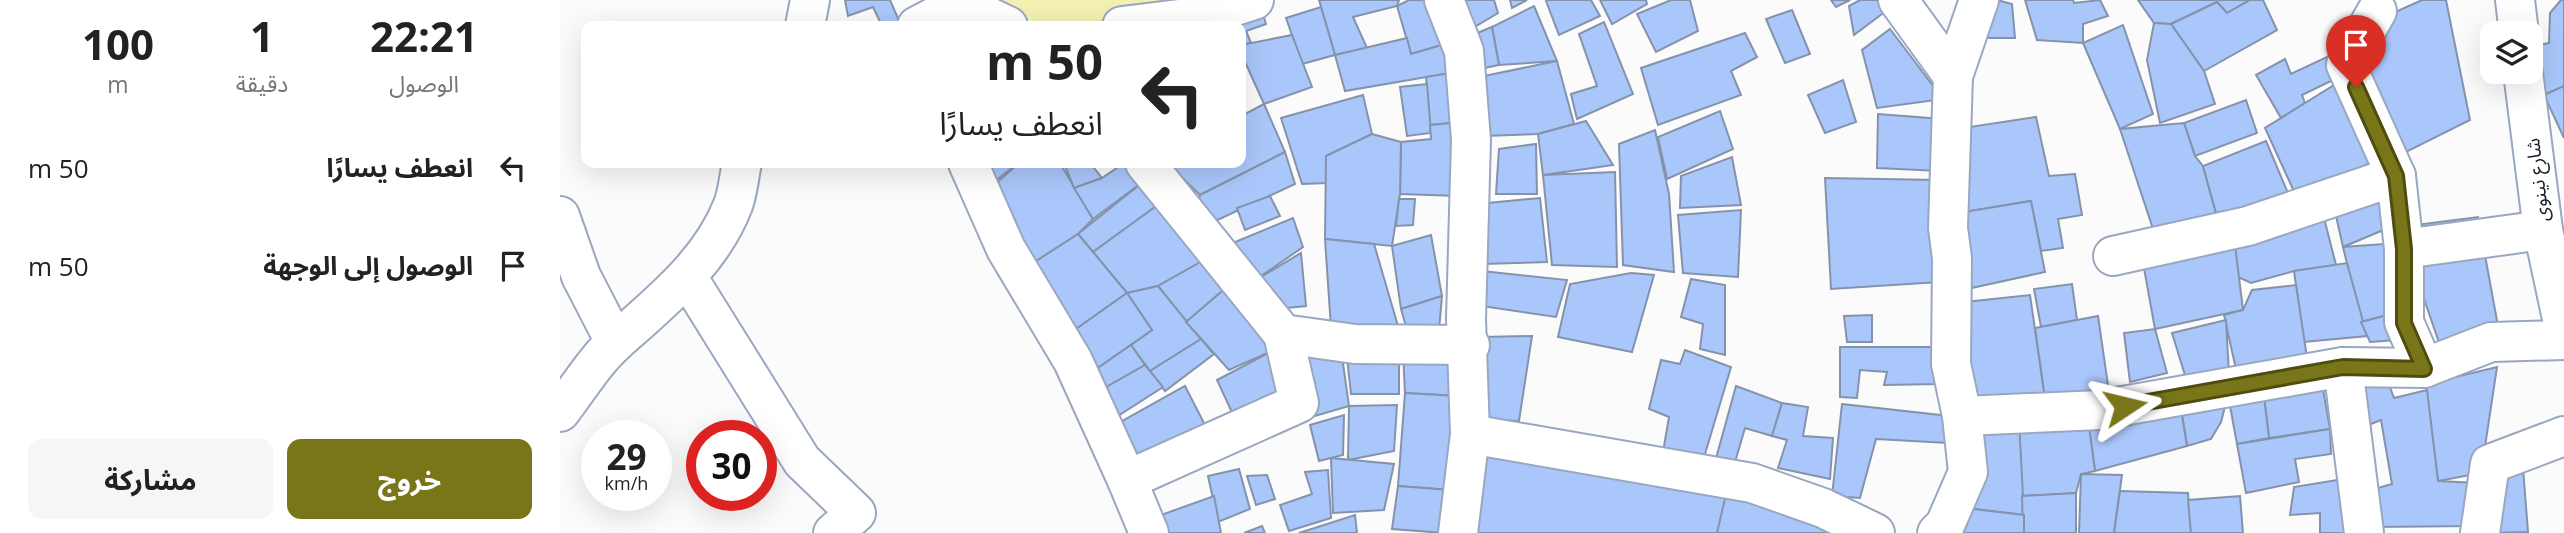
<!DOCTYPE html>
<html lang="ar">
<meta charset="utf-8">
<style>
body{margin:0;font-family:"Open Sans","Noto Sans Arabic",sans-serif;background:#f6f6f6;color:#222;direction:rtl;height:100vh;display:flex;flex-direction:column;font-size:26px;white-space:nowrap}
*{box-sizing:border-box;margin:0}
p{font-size:23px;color:#767676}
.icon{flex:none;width:38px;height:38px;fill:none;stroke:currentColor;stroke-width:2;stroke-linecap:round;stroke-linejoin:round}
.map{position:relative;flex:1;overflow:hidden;direction:ltr}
.drawer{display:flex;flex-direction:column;background:#fff;width:560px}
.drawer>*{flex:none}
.banner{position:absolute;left:21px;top:21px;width:665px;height:147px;border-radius:14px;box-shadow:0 7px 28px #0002;direction:rtl;background:#fff;color:#222;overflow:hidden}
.tools{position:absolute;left:1920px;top:21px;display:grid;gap:14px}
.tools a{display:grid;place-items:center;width:63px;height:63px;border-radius:14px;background:#fff;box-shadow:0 7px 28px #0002;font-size:35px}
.speed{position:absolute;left:21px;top:420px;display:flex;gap:14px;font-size:35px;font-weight:700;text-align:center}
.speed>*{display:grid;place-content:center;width:91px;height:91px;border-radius:50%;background:#fff;box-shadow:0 7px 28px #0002;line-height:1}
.speed small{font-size:18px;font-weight:400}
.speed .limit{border:10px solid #d22;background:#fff;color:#111}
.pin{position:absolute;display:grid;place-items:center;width:60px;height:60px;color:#fff;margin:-72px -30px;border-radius:50% 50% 50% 0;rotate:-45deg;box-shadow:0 0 7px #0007}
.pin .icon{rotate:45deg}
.me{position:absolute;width:77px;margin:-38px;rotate:80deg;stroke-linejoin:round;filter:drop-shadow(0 0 5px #0008)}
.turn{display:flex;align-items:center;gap:24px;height:147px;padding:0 28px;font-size:32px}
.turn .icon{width:91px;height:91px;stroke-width:2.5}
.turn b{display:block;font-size:49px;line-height:60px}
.eta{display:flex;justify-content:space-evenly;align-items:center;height:119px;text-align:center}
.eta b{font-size:42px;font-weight:700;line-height:49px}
.cta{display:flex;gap:14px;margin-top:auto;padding:14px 28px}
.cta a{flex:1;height:80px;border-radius:14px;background:#797519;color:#fff;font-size:28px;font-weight:700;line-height:80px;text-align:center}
.cta a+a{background:#f6f6f6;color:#222}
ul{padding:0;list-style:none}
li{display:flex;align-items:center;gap:21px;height:98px;padding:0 28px}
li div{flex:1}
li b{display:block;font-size:26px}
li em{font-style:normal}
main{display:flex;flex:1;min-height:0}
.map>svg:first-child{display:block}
.green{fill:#f2f1b2}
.building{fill:#aac7fb;stroke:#8592ab;stroke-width:2}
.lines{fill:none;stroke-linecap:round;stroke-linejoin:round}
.street-casing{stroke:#99a7c0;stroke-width:42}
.secondary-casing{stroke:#99a7c0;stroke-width:42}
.street{stroke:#fff;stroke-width:38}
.secondary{stroke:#fff;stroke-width:38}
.route-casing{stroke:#4f4c10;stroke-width:18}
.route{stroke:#797519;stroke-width:12}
.labels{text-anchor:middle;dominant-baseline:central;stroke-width:6;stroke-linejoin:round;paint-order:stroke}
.street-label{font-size:19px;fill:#181d26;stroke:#fff}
</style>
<main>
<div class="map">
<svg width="2004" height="533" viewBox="0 0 2004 533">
<rect width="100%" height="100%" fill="#fbfbfb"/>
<!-- green -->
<polygon class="green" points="420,0 602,0 608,13 516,26 490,26 426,6"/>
<!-- building -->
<g class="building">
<polygon points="285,0 330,0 340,23 336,26 322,26 313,7 288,16"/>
<polygon points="759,0 839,0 837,6 793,17 807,48 775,55"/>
<polygon points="849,0 872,0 892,42 851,54 837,6"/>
<polygon points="901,0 934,0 938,13 911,29"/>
<polygon points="950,0 967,0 952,8"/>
<polygon points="988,0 1031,0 1040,16 999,35 986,1"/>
<polygon points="1040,0 1086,0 1087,4 1052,24"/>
<polygon points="1111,0 1130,0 1138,31 1096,52 1077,14"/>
<polygon points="1271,0 1290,0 1276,7"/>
<polygon points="1300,0 1319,0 1326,11 1294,35 1289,6"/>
<polygon points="1437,0 1452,4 1455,38 1421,38"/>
<polygon points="1465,0 1513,0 1514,3 1540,0 1548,16 1523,24 1523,43 1477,40"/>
<polygon points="1578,0 1690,0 1667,13 1657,2 1611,24 1594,23"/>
<polygon points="1690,0 1703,0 1717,30 1644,71 1611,24 1657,2 1667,13"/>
<polygon points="1862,0 1886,0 1910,120 1838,156 1795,64 1822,18"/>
<polygon points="2001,0 2004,0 2004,86 1984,95 1970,72 1970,47 1989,43 1990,13"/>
<polygon points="700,4 706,24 686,31 691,43 681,45 681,26 660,26"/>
<polygon points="974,6 997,61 939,65 932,27"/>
<polygon points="761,7 775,55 742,64 726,18"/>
<polygon points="1232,10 1250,54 1225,63 1206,19"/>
<polygon points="1044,22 1073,94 1017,119 1011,94 1037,86 1019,34"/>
<polygon points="1594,23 1611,24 1644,71 1655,104 1600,123 1587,60"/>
<polygon points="1563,25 1593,114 1560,129 1523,43"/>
<polygon points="932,27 939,65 915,70 910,36"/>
<polygon points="1330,29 1383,99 1317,108 1302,50"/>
<polygon points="1185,33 1197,57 1171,71 1181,95 1098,125 1081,68"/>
<polygon points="732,35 752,87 704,104 681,53 681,45"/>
<polygon points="847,38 851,54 892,42 896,72 785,91 775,55"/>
<polygon points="1769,56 1779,77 1742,95 1745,103 1721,118 1696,75 1725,59 1731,74"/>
<polygon points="997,61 1014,124 978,134 925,136 919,77"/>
<polygon points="896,72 902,122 870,125 866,77"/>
<polygon points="1283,80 1296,122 1265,133 1248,95"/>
<polygon points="1779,82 1816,160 1737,198 1705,128"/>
<polygon points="867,84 871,133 847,136 840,87"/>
<polygon points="2004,86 2004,138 1984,95"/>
<polygon points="803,95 812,134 766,156 767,183 742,184 721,118"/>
<polygon points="1686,100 1697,133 1635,156 1624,123"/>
<polygon points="704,104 725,152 640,195 607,163 681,163 681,116"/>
<polygon points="1160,111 1173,149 1107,179 1098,137"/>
<polygon points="1318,114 1382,119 1380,171 1317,168"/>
<polygon points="1476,117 1489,176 1515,174 1522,215 1498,219 1503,248 1481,251 1471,201 1398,213 1403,128"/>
<polygon points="1026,121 1053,165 983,175 978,134"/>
<polygon points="902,122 898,196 840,194 841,142 871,139 870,125"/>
<polygon points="1624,123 1635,156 1643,166 1659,224 1596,238 1560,129"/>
<polygon points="1095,130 1109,194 1114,272 1063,265 1059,144"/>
<polygon points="812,134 841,142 840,194 832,246 765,239 766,156"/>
<polygon points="1706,141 1730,198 1659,224 1643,166"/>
<polygon points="976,144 977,194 936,194 939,149"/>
<polygon points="725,152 735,184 653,222 638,205 640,195"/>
<polygon points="1172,157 1181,205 1120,208 1121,176"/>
<polygon points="419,163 458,163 429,186"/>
<polygon points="459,163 500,163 533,219 518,234 470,265 432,187"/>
<polygon points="504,163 530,163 542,178 514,188"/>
<polygon points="564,163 574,163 588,178 533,219 514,188 542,178"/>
<polygon points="1055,172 1057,267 992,265 983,175"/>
<polygon points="588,178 606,199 533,252 518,234"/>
<polygon points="1265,178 1378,180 1379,282 1271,289"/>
<polygon points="1827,188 1828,228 1783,247 1774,207"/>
<polygon points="710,196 720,216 685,230 677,208"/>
<polygon points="980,198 987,262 921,264 918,204"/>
<polygon points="606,199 652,256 598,286 567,293 533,252"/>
<polygon points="839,199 855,199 853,225 836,226"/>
<polygon points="1471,201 1485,272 1407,289 1398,213"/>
<polygon points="1181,210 1178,277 1123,273 1118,215"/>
<polygon points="1763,214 1776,265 1734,271 1691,283 1676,276 1674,237"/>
<polygon points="1918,217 1940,337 1883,354 1862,293 1855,225"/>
<polygon points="733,218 743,247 694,281 668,245"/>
<polygon points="518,234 567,293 509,334 470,265"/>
<polygon points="871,235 882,296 841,309 832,246"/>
<polygon points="1674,237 1683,310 1595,329 1582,257"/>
<polygon points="765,239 814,244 838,326 771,328"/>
<polygon points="1824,244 1835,313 1801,322 1783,247"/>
<polygon points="741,253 746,306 716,309 694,281"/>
<polygon points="644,260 667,287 626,322 598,286"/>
<polygon points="1787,263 1807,336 1744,342 1734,271"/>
<polygon points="922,271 1007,280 996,317 921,306"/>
<polygon points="1071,273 1094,275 1072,352 998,337 1010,284"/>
<polygon points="1131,279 1165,285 1165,355 1140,349 1143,324 1121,317"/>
<polygon points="1512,284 1517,320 1481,327 1474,289"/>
<polygon points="1736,285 1748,364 1677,374 1664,315 1683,310 1692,290"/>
<polygon points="598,286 641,339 590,371 571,345 592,330 567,293"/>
<polygon points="667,287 714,350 669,370 626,322"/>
<polygon points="567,293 592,330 532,372 509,334"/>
<polygon points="1470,295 1485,398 1410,409 1396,303"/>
<polygon points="882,296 879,330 847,330 841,309"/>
<polygon points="1835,313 1837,340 1810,342 1801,322"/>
<polygon points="1312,315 1312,342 1287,342 1284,316"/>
<polygon points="1538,316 1549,392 1485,398 1475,328"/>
<polygon points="1666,320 1669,375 1628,385 1612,333"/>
<polygon points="1595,329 1607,373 1570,382 1564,333"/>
<polygon points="972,336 959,421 920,419 923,337"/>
<polygon points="641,339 654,354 605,391 590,371"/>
<polygon points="571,345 585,365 534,394 532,372"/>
<polygon points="743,347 781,349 789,406 748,418"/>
<polygon points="1280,347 1380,347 1378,384 1324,385 1327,372 1300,370 1297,398 1280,397"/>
<polygon points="786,349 839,350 839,394 791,394"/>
<polygon points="714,350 727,394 675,419 657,380"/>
<polygon points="1125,350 1171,367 1142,464 1103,452 1109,417 1089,409 1101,360 1120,364"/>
<polygon points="843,351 904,355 898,396 845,393"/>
<polygon points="585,365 603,387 550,421 534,394"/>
<polygon points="1937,367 1921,473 1878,481 1866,384"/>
<polygon points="1791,375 1827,379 1834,398 1867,390 1878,481 1918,483 1912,526 1813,527 1811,490 1832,484 1821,420 1801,428"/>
<polygon points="1761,378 1770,429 1709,438 1703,389"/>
<polygon points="625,386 646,427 574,463 557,424"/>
<polygon points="1176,386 1222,403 1212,436 1185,428 1173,469 1155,462"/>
<polygon points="1703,389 1709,438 1677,444 1668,395"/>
<polygon points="845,393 898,396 890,490 838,486"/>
<polygon points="1668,395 1661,422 1651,439 1627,446 1620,403"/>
<polygon points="1222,403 1248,407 1243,436 1273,438 1270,479 1218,468 1227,440 1212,436"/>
<polygon points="1620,403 1627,446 1535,471 1528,419"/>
<polygon points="1282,404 1389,416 1388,443 1316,439 1300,498 1272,496"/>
<polygon points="837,405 834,451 788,460 789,406"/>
<polygon points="784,415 783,455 759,461 750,425"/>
<polygon points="1528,419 1535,471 1521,474 1516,493 1462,496 1459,421"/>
<polygon points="1459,421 1464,515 1414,509 1409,423"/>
<polygon points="1770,429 1771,454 1735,459 1739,482 1686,493 1677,444"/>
<polygon points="920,444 1093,479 1079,533 959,506 956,533 909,533"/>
<polygon points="920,444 1147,474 1280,533 909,533"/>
<polygon points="771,458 834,464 824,510 773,513"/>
<polygon points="1963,468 1968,532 1929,533 1937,473"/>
<polygon points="679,469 690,509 658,522 648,476"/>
<polygon points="768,470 771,518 729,531 720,505 752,494 745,472"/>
<polygon points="1521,474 1562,475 1554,533 1519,533"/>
<polygon points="707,475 715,499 696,505 687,476"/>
<polygon points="1790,478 1796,533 1760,533 1760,513 1730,515 1734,487"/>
<polygon points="838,486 890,490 884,533 832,529"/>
<polygon points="1167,490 1277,533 1157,533"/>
<polygon points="1560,491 1628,493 1631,533 1554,533"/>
<polygon points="1516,493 1516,533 1463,533 1462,496"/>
<polygon points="654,496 661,533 608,533 601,515"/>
<polygon points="1680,496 1683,533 1631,533 1628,500"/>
<polygon points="1405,508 1464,515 1464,533 1396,533"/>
<polygon points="795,515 797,533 739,533"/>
<polygon points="702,526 705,533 684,533"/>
</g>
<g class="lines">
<defs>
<g id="street">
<polyline points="393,0 448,26"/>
<polyline points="884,0 904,51 911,140 906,319 910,434 898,533"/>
<polyline points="1338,0 1393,76 1419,0"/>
<polyline points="1817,11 1786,65 1836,176"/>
<polyline points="245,26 250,0"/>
<polyline points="357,26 399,4"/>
<polyline points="562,26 645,16 694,0"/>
<polyline points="1393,76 1388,228 1392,258 1391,364 1402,416"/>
<polyline points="408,163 446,249 513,361 567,480 739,403 723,334"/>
<polyline points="585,163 723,334 795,344 910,345"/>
<polyline points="0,216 21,276 55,342"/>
<polyline points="1983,230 1844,249 1844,322 1864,368 1931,342 2004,340"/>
<polyline points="1553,256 1688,226 1836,176 1844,249"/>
<polyline points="128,278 242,461 296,513 273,533"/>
<polyline points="1783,367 1804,533"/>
<path d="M0 412C18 389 35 360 57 341 101 302 151 262 173 205 178 192 179 176 182 163"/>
<polyline points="910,434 1192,483 1263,508 1315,533"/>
<polyline points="567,480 589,533"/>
<polyline points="1377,533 1385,525 1408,472 1402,416 1540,410 1783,367 1864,368"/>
<polyline points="1920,533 1930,464 2004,436"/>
</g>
<g id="secondary">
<polyline points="1955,0 1959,33"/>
<polyline points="1963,72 1983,230 2004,328"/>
</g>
</defs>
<!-- street casing -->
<use href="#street" class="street-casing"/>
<!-- secondary casing -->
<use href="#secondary" class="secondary-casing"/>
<!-- street -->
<use href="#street" class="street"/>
<!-- secondary -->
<use href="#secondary" class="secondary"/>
</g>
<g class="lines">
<defs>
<polyline id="route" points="1565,406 1783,367 1864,369 1844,323 1844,249 1836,176 1796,87"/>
</defs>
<!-- route casing -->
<use href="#route" class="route-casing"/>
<!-- route -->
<use href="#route" class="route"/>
</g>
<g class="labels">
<!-- street labels -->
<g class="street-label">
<text transform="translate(1977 180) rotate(-97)">شارع نينوى</text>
</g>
</g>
</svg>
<div class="tools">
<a><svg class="icon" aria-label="layers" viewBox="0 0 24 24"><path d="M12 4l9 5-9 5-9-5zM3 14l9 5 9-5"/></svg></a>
</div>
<div class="speed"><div>29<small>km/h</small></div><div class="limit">30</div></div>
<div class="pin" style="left:1796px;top:87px;background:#d93025"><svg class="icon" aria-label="arrive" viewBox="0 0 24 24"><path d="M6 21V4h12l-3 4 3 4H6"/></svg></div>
<svg class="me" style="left:1565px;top:406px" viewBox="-20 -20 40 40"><path d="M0-17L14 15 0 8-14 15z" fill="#797519" stroke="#fff" stroke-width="4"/></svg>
<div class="banner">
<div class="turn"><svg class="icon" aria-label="left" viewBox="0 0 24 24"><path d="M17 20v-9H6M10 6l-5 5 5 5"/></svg><div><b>50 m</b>انعطف يسارًا</div></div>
</div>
</div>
<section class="drawer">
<div class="eta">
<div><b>22:21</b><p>الوصول</p></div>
<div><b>1</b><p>دقيقة</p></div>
<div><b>100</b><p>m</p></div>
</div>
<ul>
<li><svg class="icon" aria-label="left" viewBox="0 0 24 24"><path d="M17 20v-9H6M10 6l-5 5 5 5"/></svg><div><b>انعطف يسارًا</b></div><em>50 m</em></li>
<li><svg class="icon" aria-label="arrive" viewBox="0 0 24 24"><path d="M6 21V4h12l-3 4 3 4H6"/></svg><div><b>الوصول إلى الوجهة</b></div><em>50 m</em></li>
</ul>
<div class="cta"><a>خروج</a><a>مشاركة</a></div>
</section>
</main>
